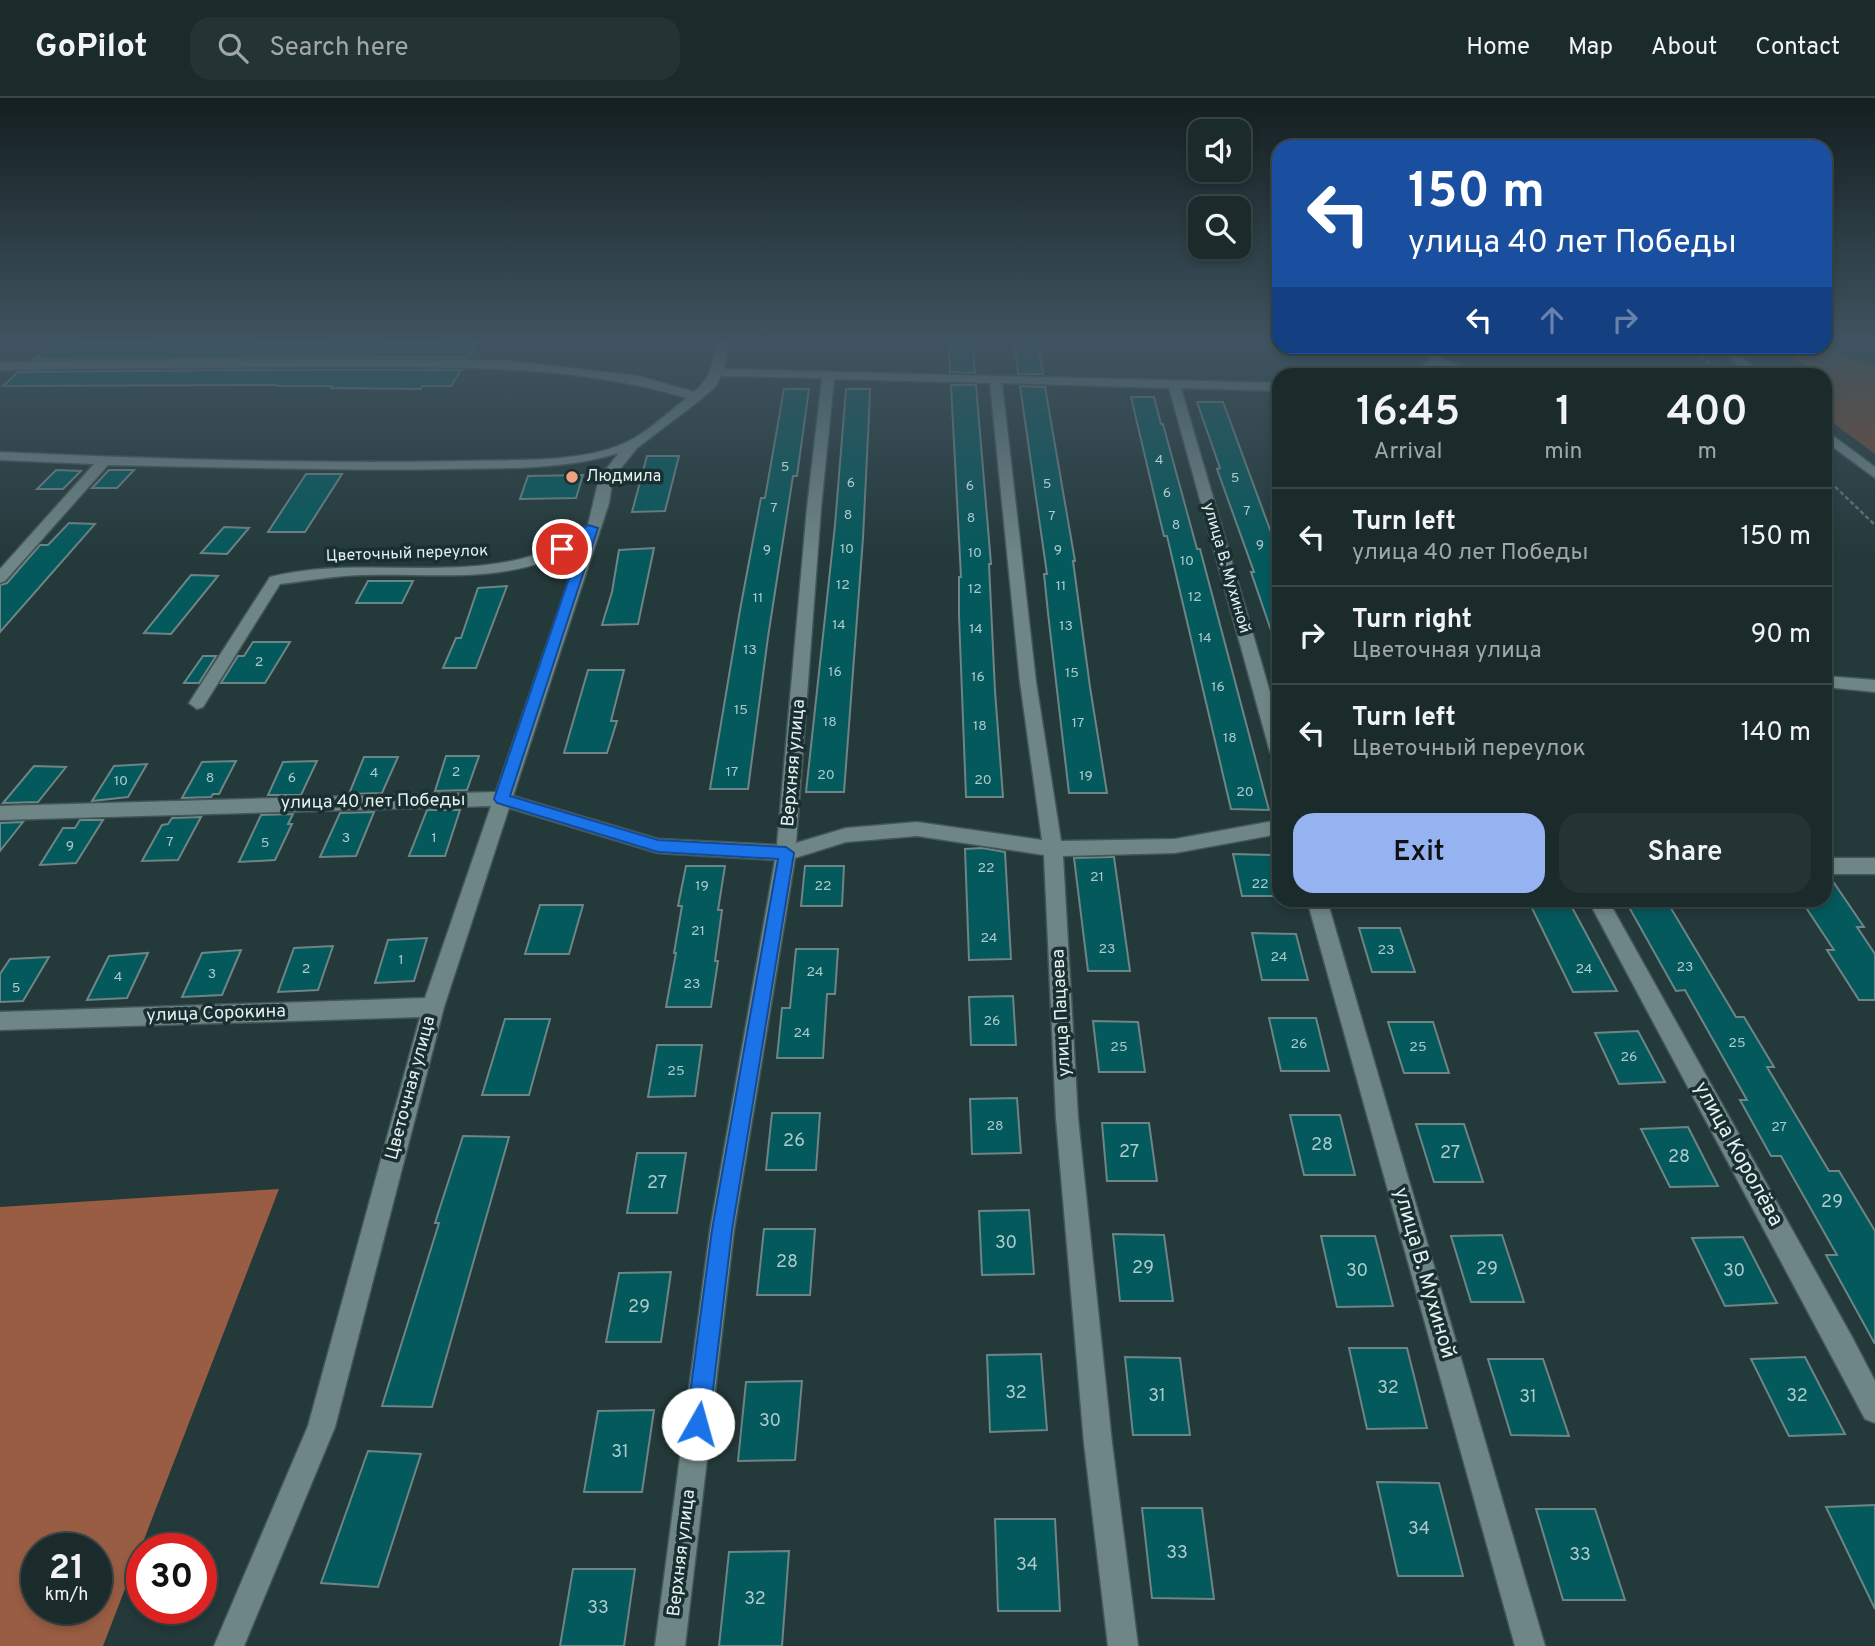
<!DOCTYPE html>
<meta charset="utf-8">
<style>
body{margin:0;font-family:Overpass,sans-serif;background:#243334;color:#f1f3f6;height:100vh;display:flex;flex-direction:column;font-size:26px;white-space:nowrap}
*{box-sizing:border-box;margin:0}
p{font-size:23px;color:#a0a7a9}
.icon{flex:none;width:38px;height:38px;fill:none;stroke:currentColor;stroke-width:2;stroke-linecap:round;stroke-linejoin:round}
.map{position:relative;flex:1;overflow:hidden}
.drawer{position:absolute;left:1272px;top:270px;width:560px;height:539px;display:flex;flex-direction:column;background:#1b2b2c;border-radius:21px;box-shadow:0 4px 10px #0003,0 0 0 2px #394748}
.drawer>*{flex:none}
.guide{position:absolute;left:1272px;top:42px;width:560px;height:214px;border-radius:21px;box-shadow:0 4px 10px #0003,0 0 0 2px #394748;background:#1a4fa0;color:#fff;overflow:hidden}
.tools{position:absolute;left:1188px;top:21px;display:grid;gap:14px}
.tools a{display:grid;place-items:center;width:63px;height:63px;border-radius:14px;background:#1b2b2c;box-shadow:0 4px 10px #0003,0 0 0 2px #394748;font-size:35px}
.speed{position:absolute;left:21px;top:1435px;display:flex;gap:14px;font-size:35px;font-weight:700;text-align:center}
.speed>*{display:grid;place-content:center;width:91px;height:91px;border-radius:50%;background:#1b2b2c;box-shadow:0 4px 10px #0003,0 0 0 2px #394748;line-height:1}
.speed small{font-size:18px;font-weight:400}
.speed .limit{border:10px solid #d22;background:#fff;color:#111}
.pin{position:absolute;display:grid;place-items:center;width:60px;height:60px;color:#fff;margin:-30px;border:4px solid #fff;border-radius:50%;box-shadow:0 2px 7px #0007}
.me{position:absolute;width:77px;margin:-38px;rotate:7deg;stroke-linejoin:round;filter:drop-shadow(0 0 5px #0008)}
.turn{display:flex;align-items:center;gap:24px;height:147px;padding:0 21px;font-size:32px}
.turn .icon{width:91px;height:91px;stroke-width:2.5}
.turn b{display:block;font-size:49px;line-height:60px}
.lanes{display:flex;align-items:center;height:66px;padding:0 21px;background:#0003;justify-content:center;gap:35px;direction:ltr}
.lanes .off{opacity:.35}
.eta{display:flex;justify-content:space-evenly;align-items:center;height:119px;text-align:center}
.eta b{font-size:42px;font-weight:600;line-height:49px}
.action{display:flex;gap:14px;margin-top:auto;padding:14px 21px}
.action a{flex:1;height:80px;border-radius:21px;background:#95b2f1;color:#111;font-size:28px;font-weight:600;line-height:80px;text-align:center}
.action a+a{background:#243334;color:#f1f3f6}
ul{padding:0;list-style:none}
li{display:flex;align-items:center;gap:21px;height:98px;padding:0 21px;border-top:2px solid #394748}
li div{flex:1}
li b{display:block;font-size:26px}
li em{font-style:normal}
header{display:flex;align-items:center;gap:42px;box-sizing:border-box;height:98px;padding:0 35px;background:#1b2b2c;border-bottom:2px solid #394748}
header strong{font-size:33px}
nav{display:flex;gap:38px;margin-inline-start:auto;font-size:24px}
.search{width:490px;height:63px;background:#243334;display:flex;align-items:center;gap:18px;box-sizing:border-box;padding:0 24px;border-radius:21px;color:#a0a7a9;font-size:26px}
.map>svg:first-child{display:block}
.green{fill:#794a34}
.forest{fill:#995d43;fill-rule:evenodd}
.building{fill:#04595c;stroke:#6e8485;stroke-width:2}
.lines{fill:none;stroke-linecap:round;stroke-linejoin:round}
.street-casing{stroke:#445657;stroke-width:3}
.secondary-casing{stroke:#445657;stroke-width:3}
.path{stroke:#617475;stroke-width:2.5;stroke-dasharray:4.5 2.5;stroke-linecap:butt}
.street{fill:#6f8687;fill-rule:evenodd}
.secondary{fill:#6f8687;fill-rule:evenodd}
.route{fill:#1a73e8;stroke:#114b97;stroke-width:2}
.poi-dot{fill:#f1a17d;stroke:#1a2f30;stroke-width:2.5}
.labels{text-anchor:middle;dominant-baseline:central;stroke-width:7;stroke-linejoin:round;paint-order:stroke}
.number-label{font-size:14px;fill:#accacc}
.far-poi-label{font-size:16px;fill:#e4f0f1;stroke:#1a2f30;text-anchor:start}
.far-street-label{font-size:16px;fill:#e4f0f1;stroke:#1a2f30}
.street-label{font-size:18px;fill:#e4f0f1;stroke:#1a2f30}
.near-number-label{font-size:18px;fill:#accacc}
.near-street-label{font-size:21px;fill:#e4f0f1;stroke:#1a2f30}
</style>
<header>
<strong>GoPilot</strong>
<div class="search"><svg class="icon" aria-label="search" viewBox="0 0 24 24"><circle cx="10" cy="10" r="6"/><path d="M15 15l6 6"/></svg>Search here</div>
<nav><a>Home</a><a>Map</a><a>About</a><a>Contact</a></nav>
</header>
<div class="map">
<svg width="1875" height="1548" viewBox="0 0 1875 1548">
<rect width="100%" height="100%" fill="#24393a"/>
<!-- green -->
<polygon class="green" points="1825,243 1852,261 1875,268 1875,356 1825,319 1825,276 1775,276 1808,271 1783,249 1825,248"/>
<!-- forest -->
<path class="forest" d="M279 1091 103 1548H0V1109ZM37 1451H96V1510H37Z"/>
<!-- building -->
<g class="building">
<polygon points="201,244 360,246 478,244 469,259 34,261 54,246"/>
<polygon points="949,248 973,249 975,275 950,274"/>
<polygon points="1015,249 1039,250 1043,276 1018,276"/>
<polygon points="262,272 461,272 451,288 422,288 421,291 331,290 332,288 276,288 278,287 3,288 18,274"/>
<polygon points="951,287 976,287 991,466 989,466 995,593 1003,699 966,699 959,518 959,479 961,479"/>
<polygon points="1020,288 1045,289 1075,463 1073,463 1090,589 1107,695 1069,695 1048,515 1044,476 1047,476"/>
<polygon points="784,291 809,291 797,378 793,378 768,539 748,691 710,691 740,512 761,400 765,400"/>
<polygon points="846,291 870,291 869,317 863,440 844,694 806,694 835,427"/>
<polygon points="1131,299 1154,299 1161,326 1163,326 1197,451 1200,451 1269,712 1231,711 1167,438 1164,438 1156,405"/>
<polygon points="1197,304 1223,304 1279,456 1279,547 1276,547 1251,474 1254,474 1217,371 1220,370"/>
<polygon points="647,358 679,358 665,413 632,414"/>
<polygon points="56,372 81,373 63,391 37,391"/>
<polygon points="109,372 134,372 117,390 92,390"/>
<polygon points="306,376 342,376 305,434 268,434"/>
<polygon points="583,377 576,400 520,401 528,378"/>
<polygon points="69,425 95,426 0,534 0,487 7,485 40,447 48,447"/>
<polygon points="224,429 249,430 227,456 201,455"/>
<polygon points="654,450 638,526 602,527 612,494 619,452"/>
<polygon points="191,477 218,478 171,536 144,535"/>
<polygon points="368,483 413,483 402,505 356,505"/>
<polygon points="507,488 476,570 443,570 456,540 461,540 478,490"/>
<polygon points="253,544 290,544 265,585 221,585 238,558 244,558"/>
<polygon points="203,558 216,558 199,585 184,585"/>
<polygon points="588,572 624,572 611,623 617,623 607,655 564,655"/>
<polygon points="446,658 479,658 467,692 435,693"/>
<polygon points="364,659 398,659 382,695 349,696"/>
<polygon points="236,663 219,696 213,696 211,699 182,700 202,664"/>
<polygon points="317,663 301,697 268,697 283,664"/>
<polygon points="147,666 128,699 92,703 114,668"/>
<polygon points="34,668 66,669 38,704 3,705"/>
<polygon points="427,712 460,712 445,758 409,758"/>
<polygon points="374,714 356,758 320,759 340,715"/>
<polygon points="293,716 288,726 292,726 275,762 239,764 261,717"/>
<polygon points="201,719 178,762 142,763 162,727 168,726 172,720"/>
<polygon points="80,722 103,722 76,765 40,767 63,730 75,730"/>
<polygon points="23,724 0,753 0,725"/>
<polygon points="982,750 1005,754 1011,861 969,862 965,751"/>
<polygon points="1233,756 1275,757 1279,775 1279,798 1242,798"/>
<polygon points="1111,759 1114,759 1130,873 1088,873 1074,760"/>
<polygon points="686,768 725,768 718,812 722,812 715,863 718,863 711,909 666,909 676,855 674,855 682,808 678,808"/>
<polygon points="805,768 844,768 842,808 801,808"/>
<polygon points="1825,779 1830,779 1864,829 1857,829 1875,856 1875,902 1859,902 1827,852 1834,852 1801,802 1825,802"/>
<polygon points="1528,802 1568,802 1617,893 1573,894"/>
<polygon points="1625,802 1666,802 1736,919 1744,919 1774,969 1767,969 1829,1073 1839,1073 1875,1133 1875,1246 1826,1157 1837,1157 1781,1058 1771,1058 1740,1002 1747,1002 1685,892 1676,893"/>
<polygon points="540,807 583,807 569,856 525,856"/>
<polygon points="1359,830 1400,830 1415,874 1372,874"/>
<polygon points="1252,835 1296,836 1308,882 1262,882"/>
<polygon points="427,840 414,883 375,885 388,842"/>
<polygon points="333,848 318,892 278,894 294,850"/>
<polygon points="796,851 838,851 835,896 827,896 823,960 777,960 782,910 790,910"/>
<polygon points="241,852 222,897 182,899 202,855"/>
<polygon points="148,855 127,900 87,902 109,858"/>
<polygon points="49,859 23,903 0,904 0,876 10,861"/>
<polygon points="1013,898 1016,947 971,947 969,899"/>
<polygon points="1269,920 1316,920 1329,973 1281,973"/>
<polygon points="505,921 550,921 529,997 482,997"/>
<polygon points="1093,923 1138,924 1145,974 1099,974"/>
<polygon points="1388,924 1433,924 1449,975 1404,975"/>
<polygon points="1638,933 1665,984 1619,986 1595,935"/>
<polygon points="657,947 702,947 695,998 648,999"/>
<polygon points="1017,1000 1021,1055 972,1056 970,1001"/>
<polygon points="772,1015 820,1015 816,1072 766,1072"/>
<polygon points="1290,1017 1340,1017 1355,1077 1304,1077"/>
<polygon points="1102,1025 1149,1025 1157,1083 1107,1083"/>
<polygon points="1416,1026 1464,1026 1483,1084 1434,1084"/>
<polygon points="1688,1029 1718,1088 1670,1089 1641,1031"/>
<polygon points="463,1038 509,1039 432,1309 382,1308 439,1125 435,1125"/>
<polygon points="637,1055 686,1055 677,1115 627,1115"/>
<polygon points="1029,1112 1034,1176 982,1177 979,1113"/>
<polygon points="764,1131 815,1131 810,1197 757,1197"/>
<polygon points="1113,1136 1164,1137 1173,1203 1120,1203"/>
<polygon points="1502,1137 1524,1204 1471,1204 1451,1138"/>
<polygon points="1321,1138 1375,1138 1393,1208 1337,1209"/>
<polygon points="1743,1139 1777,1205 1725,1208 1692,1140"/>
<polygon points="671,1174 661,1244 606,1244 619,1175"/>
<polygon points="1349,1250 1407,1250 1427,1330 1367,1331"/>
<polygon points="1041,1256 1047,1332 990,1334 987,1257"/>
<polygon points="1125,1259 1180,1260 1190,1337 1133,1337"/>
<polygon points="1805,1259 1845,1336 1789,1338 1751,1261"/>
<polygon points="1488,1261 1543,1261 1569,1338 1511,1337"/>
<polygon points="802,1283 795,1362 738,1363 746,1284"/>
<polygon points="654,1312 642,1394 584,1394 598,1313"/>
<polygon points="368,1353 421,1356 378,1489 321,1485"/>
<polygon points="1377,1384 1439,1385 1463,1478 1398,1478"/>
<polygon points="1875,1407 1875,1511 1826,1409"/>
<polygon points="1142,1410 1202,1410 1214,1501 1152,1500"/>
<polygon points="1536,1411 1595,1411 1625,1502 1563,1502"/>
<polygon points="995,1421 1055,1421 1060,1513 998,1513"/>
<polygon points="789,1453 782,1548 719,1548 729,1454"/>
<polygon points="573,1471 635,1471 624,1548 560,1548"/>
</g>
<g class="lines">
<defs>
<g id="street">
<path d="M717 243H729L724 271 1279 285V293L1181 290 1279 625V660L1273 658 1270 654 1169 290 1002 285 1036 584 1061 743 1175 741 1279 722V736L1175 755 1063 758 1078 1020 1112 1345 1138 1548H1108L1084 1345 1056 1020 1044 757 917 738 846 744 795 760 734 1132 685 1548H655L710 1132 775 762 658 755 509 710 444 909 335 1329 244 1548H214L308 1328 420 919 0 932V914L425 900 491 708 0 722V708L496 694 582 444C519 488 438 475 366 477 338 477 308 483 280 486L203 609 197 611 189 605 270 479C362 455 471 489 557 448 568 443 577 433 588 427L599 380 619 355C564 372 506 370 449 371 336 373 221 369 108 367L5 483 0 485V471L94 366 0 362V354C154 361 309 366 463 363 513 361 581 366 627 344 648 334 668 314 687 300 577 267 463 269 350 269 233 269 117 270 0 272V264L185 261 502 262 639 278 694 294C711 280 713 265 717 243ZM721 278 822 280 807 410 777 747 658 741 513 698 609 405 613 380 637 350 700 302 715 289ZM834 281 990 285 1020 584 1042 742 917 724 846 730 796 745 821 410Z"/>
<polygon points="1425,248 1437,248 1441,261 1482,276 1466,276 1438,267 1426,276 1413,276 1430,262"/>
<polygon points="1825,578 1875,582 1875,594 1825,589"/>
<rect x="1825" y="760" width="50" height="16"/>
<polygon points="1307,802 1327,802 1545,1548 1515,1548"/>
<polygon points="1588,802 1608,802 1851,1237 1875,1283 1875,1325 1865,1321"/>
</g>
<g id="secondary">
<polygon points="1717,248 1731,248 1760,276 1747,276"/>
<polygon points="1825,332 1875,369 1875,380 1825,343"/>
</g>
</defs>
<!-- street casing -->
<use href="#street" class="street-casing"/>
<!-- secondary casing -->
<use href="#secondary" class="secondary-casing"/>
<!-- path -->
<g class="path">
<polyline points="1691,248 1720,276"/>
<polyline points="1825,379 1875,427"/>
</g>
<!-- street -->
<use href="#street" class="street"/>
<!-- secondary -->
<use href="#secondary" class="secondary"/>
</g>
<!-- sky -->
<linearGradient id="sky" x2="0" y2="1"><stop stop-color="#141f20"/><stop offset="0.53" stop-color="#3f5460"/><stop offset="1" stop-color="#3f5460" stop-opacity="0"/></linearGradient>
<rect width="1875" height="460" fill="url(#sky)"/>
<!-- route -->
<polygon class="route" points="588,427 598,430 510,698 658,742 786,749 794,755 732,1132 709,1326 706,1334 698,1337 690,1334 686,1326 712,1132 778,761 658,754 497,705 494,701 582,442 566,454 556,451"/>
<!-- markers -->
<circle class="poi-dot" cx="572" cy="379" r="7"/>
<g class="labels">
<!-- number labels -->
<g class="number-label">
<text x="1159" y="362">4</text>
<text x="785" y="369">5</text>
<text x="1235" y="380">5</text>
<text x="851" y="385">6</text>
<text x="1047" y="386">5</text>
<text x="970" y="388">6</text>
<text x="1167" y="395">6</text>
<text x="774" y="410">7</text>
<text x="1247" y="413">7</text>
<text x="848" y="417">8</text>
<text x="1052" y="418">7</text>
<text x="971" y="420">8</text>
<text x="1176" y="427">8</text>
<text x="1260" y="447">9</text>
<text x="847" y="451">10</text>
<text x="767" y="452">9</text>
<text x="1058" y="452">9</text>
<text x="975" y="455">10</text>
<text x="1187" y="463">10</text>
<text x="843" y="487">12</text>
<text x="1061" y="488">11</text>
<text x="975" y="491">12</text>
<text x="1195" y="499">12</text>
<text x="758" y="500">11</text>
<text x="839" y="527">14</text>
<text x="1066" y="528">13</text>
<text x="976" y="531">14</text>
<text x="1205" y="540">14</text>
<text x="750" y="552">13</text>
<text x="259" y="564">2</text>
<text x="835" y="574">16</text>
<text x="1072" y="575">15</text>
<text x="978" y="579">16</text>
<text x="1218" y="589">16</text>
<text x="741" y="612">15</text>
<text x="830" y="624">18</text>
<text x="1078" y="625">17</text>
<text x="980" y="628">18</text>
<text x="1230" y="640">18</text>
<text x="456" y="674">2</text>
<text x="732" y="674">17</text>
<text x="374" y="675">4</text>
<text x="826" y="677">20</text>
<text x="1086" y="678">19</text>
<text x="210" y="680">8</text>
<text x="292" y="680">6</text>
<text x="983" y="682">20</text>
<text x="121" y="683">10</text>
<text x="1245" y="694">20</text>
<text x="346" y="740">3</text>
<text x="434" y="740">1</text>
<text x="170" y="744">7</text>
<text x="265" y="745">5</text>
<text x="70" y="748">9</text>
<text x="986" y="770">22</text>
<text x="1097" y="779">21</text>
<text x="1260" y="786">22</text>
<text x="702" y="788">19</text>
<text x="823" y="788">22</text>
<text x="698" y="833">21</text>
<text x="989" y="840">24</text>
<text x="1107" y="851">23</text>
<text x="1386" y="852">23</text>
<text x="1279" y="859">24</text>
<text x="401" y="862">1</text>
<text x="1685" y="869">23</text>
<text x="306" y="871">2</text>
<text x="1584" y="871">24</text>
<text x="815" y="874">24</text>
<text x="212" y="876">3</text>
<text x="118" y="879">4</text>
<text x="692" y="886">23</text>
<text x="16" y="890">5</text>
<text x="992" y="923">26</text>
<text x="802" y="935">24</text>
<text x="1737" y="945">25</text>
<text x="1299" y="946">26</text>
<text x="1119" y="949">25</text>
<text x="1418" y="949">25</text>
<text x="1629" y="959">26</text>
<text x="676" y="973">25</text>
<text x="995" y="1028">28</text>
<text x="1779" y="1029">27</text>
</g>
<!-- far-poi labels -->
<g class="far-poi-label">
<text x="586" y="379">Людмила</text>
</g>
<!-- far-street labels -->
<g class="far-street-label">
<text transform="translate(407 456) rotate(-2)">Цветочный переулок</text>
<text transform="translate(1226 470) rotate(74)">улица В. Мухиной</text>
</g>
<!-- street labels -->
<g class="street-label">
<text transform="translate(794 665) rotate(-85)">Верхняя улица</text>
<text transform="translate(373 704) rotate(-1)">улица 40 лет Победы</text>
<text transform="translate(1062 915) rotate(-93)">улица Пацаева</text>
<text transform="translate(216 916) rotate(-2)">улица Сорокина</text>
<text transform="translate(411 990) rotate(-75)">Цветочная улица</text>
<text transform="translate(682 1455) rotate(-83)">Верхняя улица</text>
</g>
<!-- near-number labels -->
<g class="near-number-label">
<text x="794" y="1043">26</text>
<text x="1322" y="1047">28</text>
<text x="1129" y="1054">27</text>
<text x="1450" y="1055">27</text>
<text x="1679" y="1059">28</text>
<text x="657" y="1085">27</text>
<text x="1832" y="1104">29</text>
<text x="1006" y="1145">30</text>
<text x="787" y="1164">28</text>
<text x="1143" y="1170">29</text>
<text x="1487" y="1171">29</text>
<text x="1357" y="1173">30</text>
<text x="1734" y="1173">30</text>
<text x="639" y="1209">29</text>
<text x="1388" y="1290">32</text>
<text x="1016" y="1295">32</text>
<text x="1157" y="1298">31</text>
<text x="1797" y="1298">32</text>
<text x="1528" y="1299">31</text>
<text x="770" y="1323">30</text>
<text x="620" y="1354">31</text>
<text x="1419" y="1431">34</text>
<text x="1177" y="1455">33</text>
<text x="1580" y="1457">33</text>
<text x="1027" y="1467">34</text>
<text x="755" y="1501">32</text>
<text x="598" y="1510">33</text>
</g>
<!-- near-street labels -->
<g class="near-street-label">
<text transform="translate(1738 1056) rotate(61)">улица Королёва</text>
<text transform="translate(1424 1175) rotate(74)">улица В. Мухиной</text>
</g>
</g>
</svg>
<div class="tools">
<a><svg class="icon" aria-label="sound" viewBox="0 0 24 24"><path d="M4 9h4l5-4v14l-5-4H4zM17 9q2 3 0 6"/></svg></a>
<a><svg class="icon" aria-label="search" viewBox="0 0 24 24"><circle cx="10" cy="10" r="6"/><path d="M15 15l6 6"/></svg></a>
</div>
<div class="speed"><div>21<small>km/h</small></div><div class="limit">30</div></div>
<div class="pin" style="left:562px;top:451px;background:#d93025"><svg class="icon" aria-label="arrive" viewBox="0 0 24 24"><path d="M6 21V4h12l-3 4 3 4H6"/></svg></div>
<svg class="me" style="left:698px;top:1326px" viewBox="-20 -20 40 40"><circle r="19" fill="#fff"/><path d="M0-13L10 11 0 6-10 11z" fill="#1a73e8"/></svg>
<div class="guide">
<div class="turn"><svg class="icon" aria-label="left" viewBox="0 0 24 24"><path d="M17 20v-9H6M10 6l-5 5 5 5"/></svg><div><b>150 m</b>улица 40 лет Победы</div></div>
<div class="lanes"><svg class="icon" aria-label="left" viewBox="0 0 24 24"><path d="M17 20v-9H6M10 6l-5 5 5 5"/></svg><svg class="icon off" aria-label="ahead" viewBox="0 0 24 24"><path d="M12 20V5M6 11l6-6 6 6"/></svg><svg class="icon off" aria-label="right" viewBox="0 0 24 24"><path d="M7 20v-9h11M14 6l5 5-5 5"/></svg></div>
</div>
<section class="drawer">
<div class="eta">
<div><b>16:45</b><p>Arrival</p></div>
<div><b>1</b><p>min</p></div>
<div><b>400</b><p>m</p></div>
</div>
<ul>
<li><svg class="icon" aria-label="left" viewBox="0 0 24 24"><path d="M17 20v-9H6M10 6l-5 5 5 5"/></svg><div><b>Turn left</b><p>улица 40 лет Победы</p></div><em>150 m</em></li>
<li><svg class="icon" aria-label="right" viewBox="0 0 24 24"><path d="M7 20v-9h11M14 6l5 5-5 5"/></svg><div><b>Turn right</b><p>Цветочная улица</p></div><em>90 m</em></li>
<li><svg class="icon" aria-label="left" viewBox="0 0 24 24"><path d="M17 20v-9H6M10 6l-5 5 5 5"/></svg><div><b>Turn left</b><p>Цветочный переулок</p></div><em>140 m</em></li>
</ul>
<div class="action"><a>Exit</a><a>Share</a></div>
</section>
</div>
